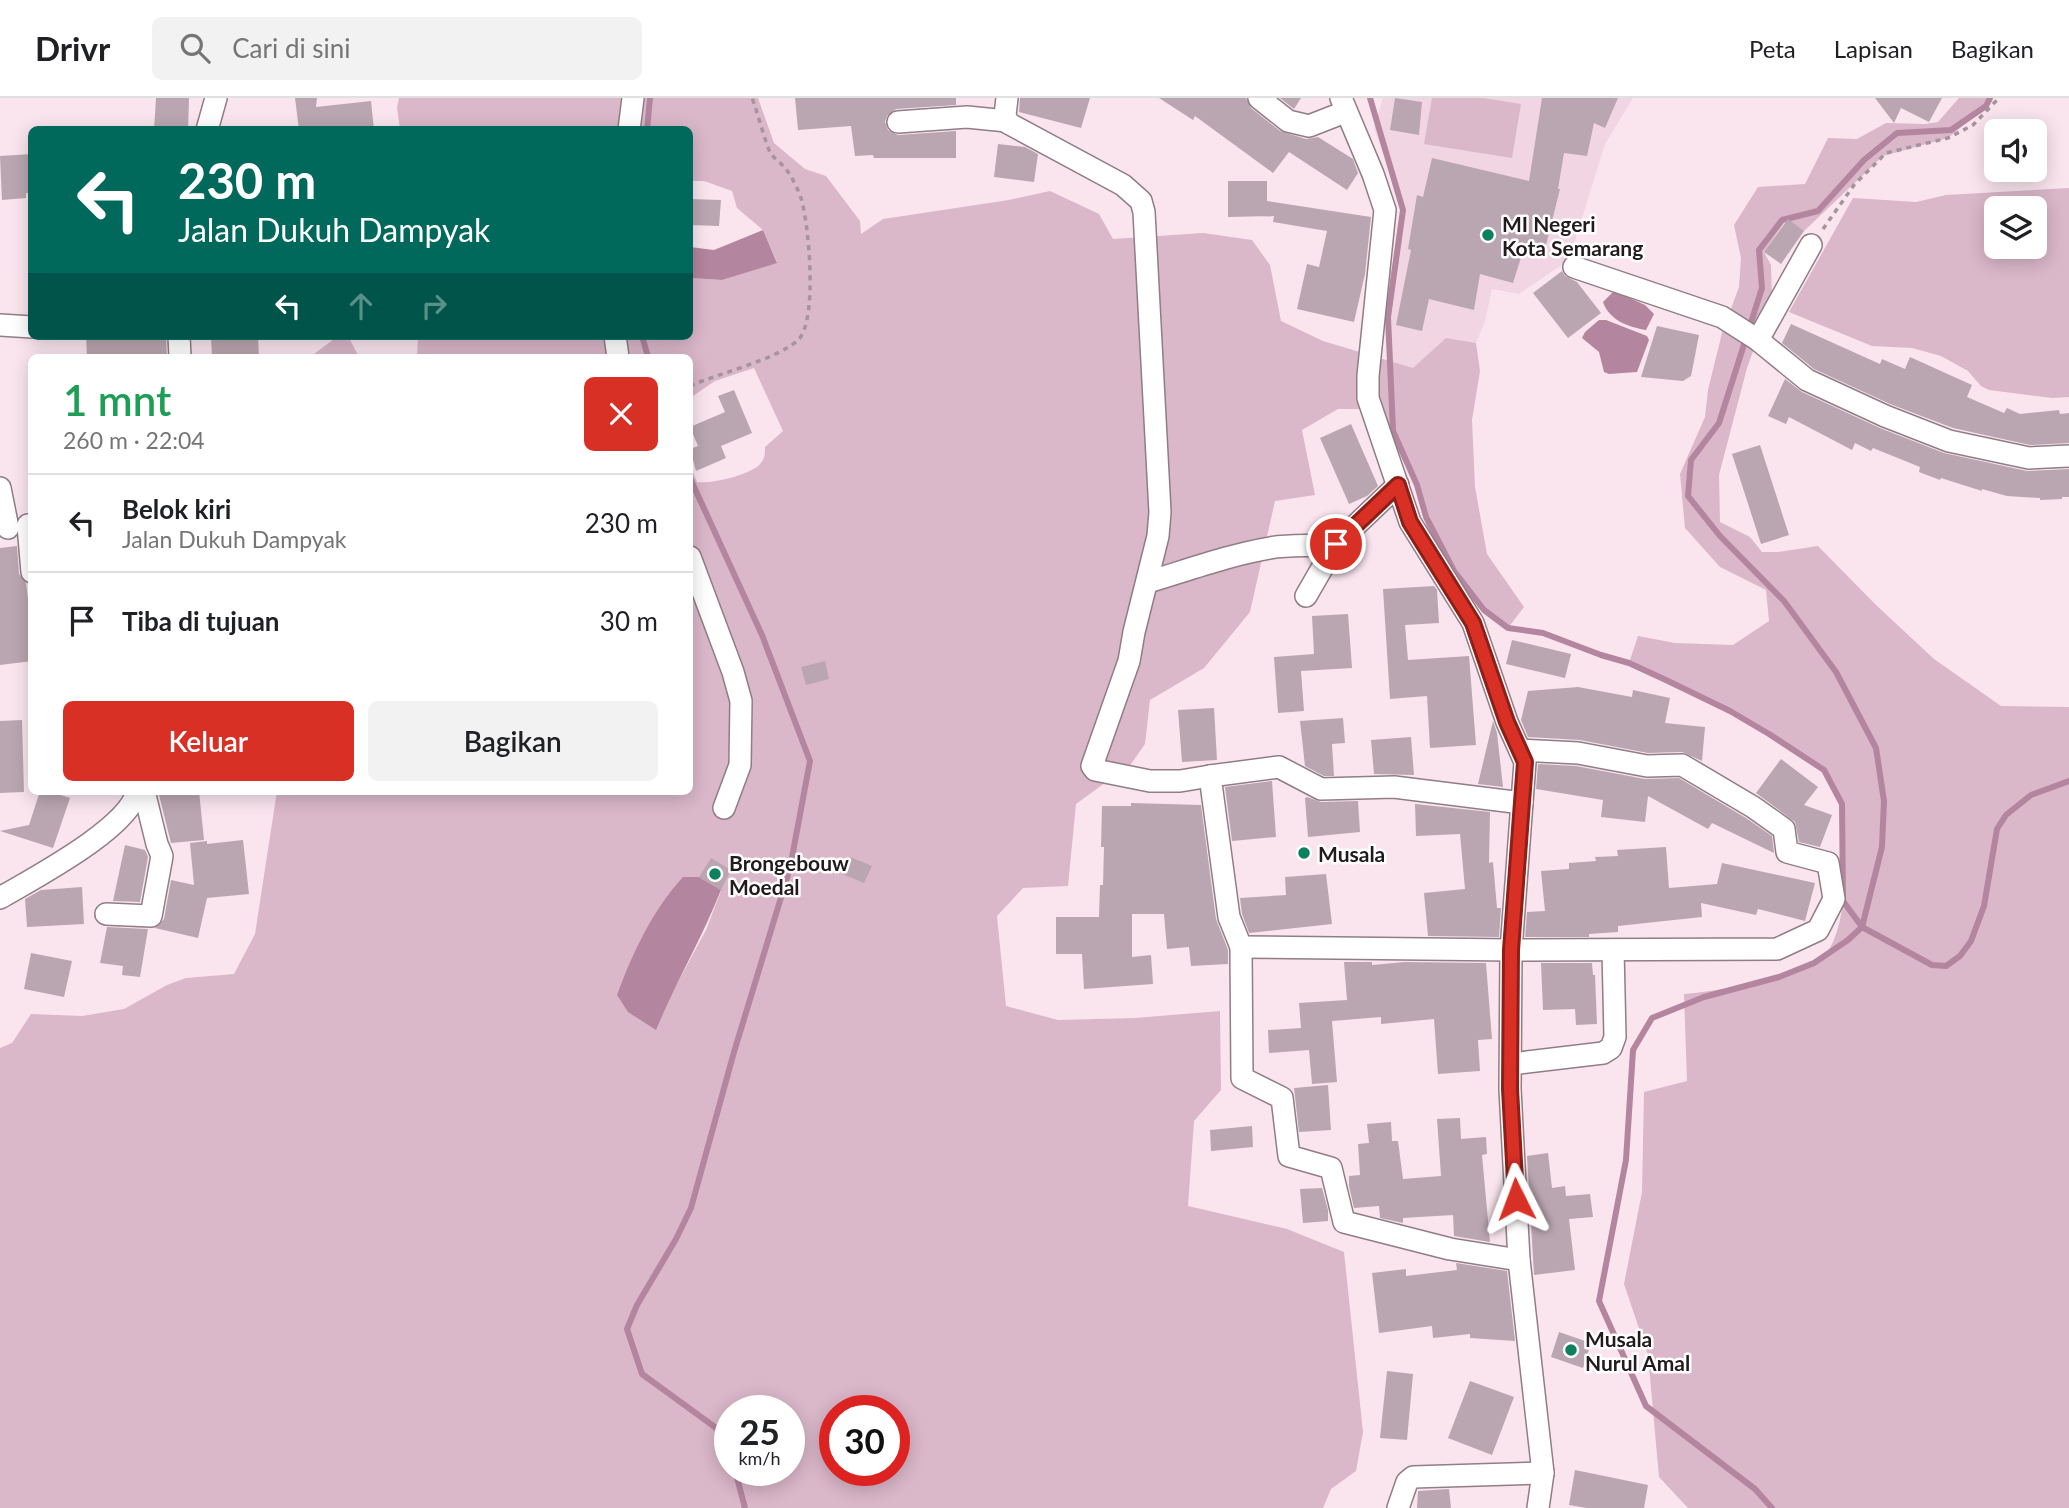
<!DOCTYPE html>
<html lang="id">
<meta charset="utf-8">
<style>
body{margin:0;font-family:Lato,sans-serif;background:#f2f2f2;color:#202124;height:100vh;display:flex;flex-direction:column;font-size:26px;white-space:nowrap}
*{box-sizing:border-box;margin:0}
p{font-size:23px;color:#757577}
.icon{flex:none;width:38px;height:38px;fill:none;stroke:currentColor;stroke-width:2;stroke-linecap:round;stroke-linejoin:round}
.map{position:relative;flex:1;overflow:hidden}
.drawer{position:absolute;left:28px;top:256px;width:665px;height:441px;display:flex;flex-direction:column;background:#fff;border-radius:10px;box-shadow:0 4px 18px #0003}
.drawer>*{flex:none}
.guide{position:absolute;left:28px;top:28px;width:665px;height:214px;border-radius:10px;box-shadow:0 4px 18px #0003;background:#00695c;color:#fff;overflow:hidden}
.controls{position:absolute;left:1984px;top:21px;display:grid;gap:14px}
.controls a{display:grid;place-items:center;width:63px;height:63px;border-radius:10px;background:#fff;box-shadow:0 4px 18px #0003;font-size:35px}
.speed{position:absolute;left:714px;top:1297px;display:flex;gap:14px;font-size:35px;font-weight:700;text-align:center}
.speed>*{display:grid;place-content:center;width:91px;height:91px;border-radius:50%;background:#fff;box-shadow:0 4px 18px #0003;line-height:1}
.speed small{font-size:18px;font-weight:400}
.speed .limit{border:10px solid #d22;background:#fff;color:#111}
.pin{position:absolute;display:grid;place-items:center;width:60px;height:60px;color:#fff;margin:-30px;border:4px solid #fff;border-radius:50%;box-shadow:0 2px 7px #0007}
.me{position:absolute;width:77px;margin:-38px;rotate:357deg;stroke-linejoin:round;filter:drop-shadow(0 0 5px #0008)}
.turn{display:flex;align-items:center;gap:24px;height:147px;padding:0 35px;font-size:32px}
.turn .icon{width:91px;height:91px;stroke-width:2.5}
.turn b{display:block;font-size:49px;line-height:60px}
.lanes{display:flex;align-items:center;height:66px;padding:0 35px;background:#0003;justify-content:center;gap:35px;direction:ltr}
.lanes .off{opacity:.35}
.round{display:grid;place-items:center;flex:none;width:74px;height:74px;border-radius:10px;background:#f2f2f2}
.headline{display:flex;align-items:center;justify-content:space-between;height:119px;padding:0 35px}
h1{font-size:42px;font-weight:600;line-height:52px;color:#1e9e55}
.action{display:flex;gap:14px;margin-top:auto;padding:14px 35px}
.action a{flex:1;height:80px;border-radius:10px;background:#d93025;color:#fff;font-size:28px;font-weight:600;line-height:80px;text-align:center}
.action a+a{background:#f2f2f2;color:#202124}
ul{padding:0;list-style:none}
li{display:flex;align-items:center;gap:21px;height:98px;padding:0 35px;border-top:2px solid #e0e0e0}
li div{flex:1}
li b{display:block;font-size:26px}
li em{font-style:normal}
header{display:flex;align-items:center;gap:42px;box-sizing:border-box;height:98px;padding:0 35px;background:#fff;border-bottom:2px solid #e0e0e0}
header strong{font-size:33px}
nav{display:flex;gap:38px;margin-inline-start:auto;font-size:24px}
.search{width:490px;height:63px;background:#f2f2f2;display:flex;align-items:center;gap:18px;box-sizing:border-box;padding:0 24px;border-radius:10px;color:#757577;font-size:26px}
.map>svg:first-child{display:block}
.built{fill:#f1d5e3}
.green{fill:#dab7c9;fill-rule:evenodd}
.water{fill:#b4859e}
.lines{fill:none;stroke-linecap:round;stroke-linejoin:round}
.stream{stroke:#b4859e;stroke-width:6}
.building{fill:#baa6b0}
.minor-casing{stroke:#907d86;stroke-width:24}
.path{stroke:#a4949b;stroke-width:3.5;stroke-dasharray:5 5;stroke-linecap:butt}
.minor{stroke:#fff;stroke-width:21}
.route-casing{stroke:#8d1f18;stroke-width:18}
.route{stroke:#d93025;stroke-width:12}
.poi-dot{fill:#0d815f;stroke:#fff;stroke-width:2.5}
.labels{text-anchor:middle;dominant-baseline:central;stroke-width:5;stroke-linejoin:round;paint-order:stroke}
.poi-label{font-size:21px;font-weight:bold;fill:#221b1e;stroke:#fff;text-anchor:start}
</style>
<header>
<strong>Drivr</strong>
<div class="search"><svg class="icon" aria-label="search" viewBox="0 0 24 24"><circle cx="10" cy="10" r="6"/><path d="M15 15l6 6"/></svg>Cari di sini</div>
<nav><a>Peta</a><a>Lapisan</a><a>Bagikan</a></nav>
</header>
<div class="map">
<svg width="2069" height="1410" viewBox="0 0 2069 1410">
<rect width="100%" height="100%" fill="#fae5ef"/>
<!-- built -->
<polygon class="built" points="1383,0 1633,0 1605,46 1569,162 1519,196 1492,191 1485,223 1476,245 1446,240 1413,271 1390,263 1388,219 1403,112 1374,30"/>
<!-- green -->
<g class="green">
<path d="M399 0H758L774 45 805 71 826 78 860 123 861 136 883 121 1009 102 1050 93 1099 116 1113 141 1203 135 1252 142 1270 167 1281 223 1323 243 1413 270 1446 240 1476 245 1480 273 1472 322 1475 389 1487 456 1524 509 1508 530 1484 512 1455 473H1428L1426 419 1417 387 1393 333 1359 311H1338L1302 332 1315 397 1275 403 1250 514 1204 570 1150 602 1145 646 1131 666 1076 706 1068 788 1023 790 997 818 1006 908 1058 922 1135 920 1220 913 1221 992 1194 1023 1188 1108 1287 1131 1344 1154 1363 1334 1356 1373 1331 1391 1323 1410H0V950L12 945 31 916 82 918 124 911 167 887 186 880 234 876 255 836 277 693H690V368L697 384C711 386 752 377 761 365 765 360 765 355 765 349L783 333 754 270 715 283 690 300V259H417L418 238H690V180L722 182 777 164 763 132 737 110 732 93 704 83H690V32L400 31 397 10ZM699 779 721 793 706 832 671 897ZM730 1312H789V1372H730ZM835 1312H894V1372H835Z"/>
<polygon points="1432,0 1483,0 1521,6 1512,60 1424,46"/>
<path d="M1959 0H1989L1993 3 1948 40 1883 58 1804 133 1787 121 1764 154 1771 167 1772 201 1747 270 1719 377 1720 424 1750 439 1762 454H1778L1818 448 1875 506 1934 561 2001 608 2069 609V1410H1688L1659 1379 1648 1257 1624 1186 1642 1094 1644 994 1687 983 1684 896C1715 893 1813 880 1829 852 1845 823 1845 786 1844 753 1843 724 1844 697 1824 673 1817 664 1803 658 1793 652 1742 617 1685 592 1629 565L1638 538 1675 545 1733 547 1769 523 1766 492 1720 469 1685 430 1680 376 1705 319 1708 292 1722 235 1739 189 1741 160 1734 127 1758 89 1805 86 1828 40 1857 41 1886 25 1925 26 1938 24Z"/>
<path d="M2069 90V299L2052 300 1989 292 1981 288 1968 273 1941 258 1912 250 1872 248 1789 214 1853 100 1916 104 1946 97ZM2035 110V149H1997V110Z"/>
<polygon points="338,238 348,238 359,259 310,259"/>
</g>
<!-- water -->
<g class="water">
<polygon points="763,132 777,165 722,182 690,180 690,149 714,152"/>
<path d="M1614 193 1645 207 1654 216 1646 232C1628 229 1609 222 1603 204Z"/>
<polygon points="1599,222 1606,222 1647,238 1649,242 1637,274 1609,276 1604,274 1599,254 1582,240 1585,234"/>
<path d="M683 779H699L721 792C702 840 676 884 656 932L628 914 617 897C633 854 652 813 683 779Z"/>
</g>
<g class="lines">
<!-- stream -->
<g class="stream">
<polyline points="1370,0 1403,112 1388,219 1393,333 1417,387 1426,419 1454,473 1484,512 1508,530 1543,535 1601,557 1629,565 1668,583 1730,613 1769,636 1824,672 1842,706 1843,803 1862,829 1932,867 1946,868 1960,858 1971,843 1984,808 1997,731 2006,717 2031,697 2069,683"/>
<polyline points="647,32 650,0"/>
<polyline points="642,238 648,259"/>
<polyline points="690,380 762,537 810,663 790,770 734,954 691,1110 676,1141 637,1207 627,1231 642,1276 719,1332 730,1359"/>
<polyline points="735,1372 745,1410"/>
<polyline points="1772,1410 1755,1391 1646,1308 1599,1203 1626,1062 1633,952 1652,920 1704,899 1779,879 1814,865 1848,842 1862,829 1882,749 1884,703 1876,650 1836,574 1784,503 1720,438 1688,398 1691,362 1719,325 1762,190 1759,152 1782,122 1818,113 1864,62 1897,35 1951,32 1986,8 1990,0"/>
</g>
</g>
<!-- building -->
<g class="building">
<polygon points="156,0 189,0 188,32 154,32"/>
<polygon points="295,0 317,0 316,9 371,3 374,32 299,32"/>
<polygon points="795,0 956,0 956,7 896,11 887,18 885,24 888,32 898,37 956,33 956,60 874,60 873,57 855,58 851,28 798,32"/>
<polygon points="1020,0 1090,0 1081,30 1019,14"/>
<polygon points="1159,0 1246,0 1251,10 1280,33 1306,41 1318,39 1353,61 1358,75 1347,92 1289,54 1273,75 1195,18 1193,22"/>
<polygon points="1280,0 1301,0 1294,11"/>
<polygon points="1395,0 1422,4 1419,37 1390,32"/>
<polygon points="1542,0 1618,0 1605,30 1594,25 1587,58 1564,55 1558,91 1560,91 1543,159 1523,153 1513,185 1480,176 1474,212 1429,201 1422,233 1396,227 1411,152 1408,151 1417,97 1423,99 1432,60 1529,83"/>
<polygon points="1875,0 1942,0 1929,24 1901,10 1894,25"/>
<polygon points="998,46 1025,49 1038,56 1034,84 994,79"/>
<polygon points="32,56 32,96 26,95 26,100 2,102 0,58"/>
<polygon points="1228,83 1267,83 1267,103 1371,119 1365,176 1354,224 1297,211 1307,166 1319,169 1327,133 1273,124 1274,118 1228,119"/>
<polygon points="690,101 721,102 719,128 690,127"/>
<polygon points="1788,121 1804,133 1781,166 1764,154"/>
<polygon points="1562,173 1565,178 1577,184 1601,215 1568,240 1533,195"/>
<polygon points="1791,226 1880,266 1882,261 1905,271 1910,259 1972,287 1967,299 2004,315 2007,310 2020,316 2059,312 2060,316 2069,315 2069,345 2030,347 1953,330 1890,306 1814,271 1782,245"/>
<polygon points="1657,228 1699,237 1691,278 1683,283 1641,279"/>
<polygon points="86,238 166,238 167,259 87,259"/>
<polygon points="211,238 258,238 259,259 212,259"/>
<polygon points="1785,281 1802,294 1880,330 1944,355 2027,373 2069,371 2069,399 2062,399 2062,401 2040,402 2040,400 2007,398 1982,391 1982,393 1941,380 1940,382 1919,374 1920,369 1873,350 1871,353 1855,345 1852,352 1789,319 1786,326 1768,318"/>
<polygon points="734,292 752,335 721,348 726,360 696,373 690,351 698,348 690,329 725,314 718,298"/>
<polygon points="1351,326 1378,388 1367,398 1349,406 1320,340"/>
<polygon points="1760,347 1789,437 1761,446 1732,356"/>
<polygon points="17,448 19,476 26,485 32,533 32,563 0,567 0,450"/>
<polygon points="1434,488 1437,492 1439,525 1405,527 1408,562 1469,558 1476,647 1430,650 1427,598 1390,601 1383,491"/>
<polygon points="1348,516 1352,570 1301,573 1304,613 1278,615 1274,559 1314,556 1312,518"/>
<polygon points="1512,542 1571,556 1565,580 1506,566"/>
<polygon points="825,563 829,581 806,587 801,569"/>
<polygon points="1578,589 1632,599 1633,592 1670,600 1665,625 1705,629 1702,663 1682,654 1648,655 1580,642 1528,639 1521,622 1528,593"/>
<polygon points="1214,610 1217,662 1182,664 1178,612"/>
<polygon points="1343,620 1345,645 1332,646 1334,678 1324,678 1305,668 1300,623"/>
<polygon points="22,622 24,694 0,695 0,623"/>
<polygon points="1493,623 1497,635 1503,689 1478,686"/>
<polygon points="1411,639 1414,677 1374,676 1371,642"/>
<polygon points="1781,661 1818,689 1804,707 1832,717 1820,749 1799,744 1795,724 1756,695"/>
<polygon points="1538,666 1576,668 1645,681 1679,680 1746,720 1772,738 1774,755 1712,725 1708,731 1648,698 1645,724 1601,719 1603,702 1536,691"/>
<polygon points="1272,683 1276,739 1232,743 1225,689"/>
<polygon points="40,693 48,693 70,700 53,750 0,733 29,727"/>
<polygon points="158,693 199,693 204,742 171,745"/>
<polygon points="1307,699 1321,704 1358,703 1360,734 1308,739 1305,700"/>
<polygon points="1131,705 1201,707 1216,821 1228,852 1228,866 1191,868 1189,849 1167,851 1164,816 1132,816 1132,859 1151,857 1153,886 1084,891 1082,856 1056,856 1056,819 1099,819 1100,787 1103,787 1104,749 1101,749 1102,708 1131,708"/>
<polygon points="1415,706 1490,714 1489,765 1493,764 1497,810 1501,810 1499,839 1428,838 1424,795 1465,791 1460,736 1416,738"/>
<polygon points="243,742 249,796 207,800 198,840 155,830 164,821 171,782 194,787 190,745 207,743 207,746"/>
<polygon points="125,747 145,752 148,759 140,804 113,803"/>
<polygon points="1666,749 1669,790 1717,786 1722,765 1815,785 1805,823 1758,811 1756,817 1701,805 1702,819 1618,828 1618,834 1589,836 1589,839 1525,839 1527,814 1545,813 1541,773 1569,771 1569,765 1596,763 1595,759 1618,758 1617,752"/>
<polygon points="850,759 872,768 864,785 842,776"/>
<polygon points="711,760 731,772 721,792 699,779"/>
<polygon points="1326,776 1332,826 1249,835 1242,816 1240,800 1286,797 1285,779"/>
<polygon points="82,789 84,826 27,829 25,801 41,792"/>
<polygon points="107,829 148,831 140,879 122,877 123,868 100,865"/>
<polygon points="31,855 72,863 64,899 24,891"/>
<polygon points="1344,864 1372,864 1372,867 1405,864 1486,865 1492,941 1478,942 1480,973 1438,976 1434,921 1381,926 1381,919 1332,923 1337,984 1312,986 1309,952 1269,955 1268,932 1301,930 1299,905 1347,902"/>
<polygon points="1541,865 1592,865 1593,877 1595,877 1597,926 1576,927 1575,911 1543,912"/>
<polygon points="1328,987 1331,1032 1299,1034 1294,990"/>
<polygon points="1460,1020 1461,1041 1486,1039 1487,1056 1482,1057 1490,1144 1454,1138 1453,1117 1403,1120 1403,1125 1380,1120 1379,1108 1354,1110 1349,1088 1349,1078 1360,1077 1358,1046 1369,1045 1367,1026 1391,1024 1392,1043 1398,1043 1403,1081 1441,1078 1437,1021"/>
<polygon points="1252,1028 1253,1049 1211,1053 1210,1032"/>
<polygon points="1548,1055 1552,1090 1565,1088 1566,1098 1590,1096 1593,1119 1569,1121 1575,1172 1534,1177 1527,1058"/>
<polygon points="1322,1090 1328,1112 1328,1123 1303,1125 1300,1091"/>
<polygon points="1456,1165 1507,1173 1515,1243 1470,1240 1470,1236 1433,1240 1432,1228 1379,1235 1372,1175 1406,1171 1406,1178 1457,1172"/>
<polygon points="1559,1234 1591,1245 1583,1270 1551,1259"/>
<polygon points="1387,1273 1413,1276 1407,1342 1380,1340"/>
<polygon points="1470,1283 1514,1299 1492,1357 1448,1340"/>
<polygon points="1575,1372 1648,1387 1644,1410 1587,1410 1569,1407"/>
<polygon points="1449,1391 1451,1410 1417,1410 1418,1393"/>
</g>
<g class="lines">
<defs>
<g id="minor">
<polyline points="1007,0 1005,17 1008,25 1123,87 1141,103 1144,114 1160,414 1158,438 1134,534 1129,563 1092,668 1095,672 1150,683 1180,683 1210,678"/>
<polyline points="1259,0 1288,23 1309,28 1345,14"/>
<polyline points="1341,0 1373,76 1385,112 1368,278 1368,300 1410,424 1473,525 1507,624 1525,664 1511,852 1510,991 1519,1162 1543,1375 1538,1410"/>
<polyline points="898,24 967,19 1007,23"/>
<polyline points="207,32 216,0"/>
<polyline points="629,32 633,0"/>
<polyline points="1574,169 1722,219 1758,242 1807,282 1885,318 1949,343 2029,360 2069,358"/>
<polyline points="0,227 32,229"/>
<polyline points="179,238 180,259"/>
<polyline points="615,238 618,259"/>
<polyline points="1758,242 1811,147"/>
<polyline points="0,390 8,430"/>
<polyline points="28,427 32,474"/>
<polyline points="690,459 733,574 741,603 740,667 724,710"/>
<path d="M1148 484C1188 472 1229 457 1270 450 1292 446 1314 449 1336 446"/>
<polyline points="1306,498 1336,446 1398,387"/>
<path d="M0 800C32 781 130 730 137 693"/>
<polyline points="106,816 151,818 162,758 157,746 144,693"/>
<polyline points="1241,849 1511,852 1777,851 1818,832 1834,801 1828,765 1787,754 1784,731 1753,709 1682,667 1647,668 1578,655 1520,652"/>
<polyline points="1511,966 1603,955 1611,950 1615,939 1613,852"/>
<polyline points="1519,1162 1450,1151 1344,1124 1331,1070 1289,1058 1282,1000 1242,980 1241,849 1229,819 1210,678 1279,669 1321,691 1394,689 1522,705"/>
<polyline points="1398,1410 1407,1384 1413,1379 1543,1375"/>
</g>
</defs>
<!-- minor casing -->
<use href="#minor" class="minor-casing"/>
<!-- path -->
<g class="path">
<polyline points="1823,131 1854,87 1886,55 1948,40 1973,27 1999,0"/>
<path d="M690 288C719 275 776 262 798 242 818 223 809 126 801 100 798 91 792 79 786 71 782 66 776 62 771 56 766 48 757 12 752 0"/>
</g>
<!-- minor -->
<use href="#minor" class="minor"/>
</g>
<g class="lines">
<defs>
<polyline id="route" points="1336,446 1398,387 1410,424 1473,525 1507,624 1525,664 1511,852 1510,991 1516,1101"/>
</defs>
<!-- route casing -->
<use href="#route" class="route-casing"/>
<!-- route -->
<use href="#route" class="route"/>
</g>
<!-- markers -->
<g class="poi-dot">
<circle cx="1488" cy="137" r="7"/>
<circle cx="1304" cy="755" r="7"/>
<circle cx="715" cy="776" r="7"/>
<circle cx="1571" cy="1252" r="7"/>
</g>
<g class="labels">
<!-- poi labels -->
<g class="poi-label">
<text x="1502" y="125">MI Negeri<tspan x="1502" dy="24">Kota Semarang</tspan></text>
<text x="1318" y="755">Musala</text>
<text x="729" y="764">Brongebouw<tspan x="729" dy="24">Moedal</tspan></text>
<text x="1585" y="1240">Musala<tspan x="1585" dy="24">Nurul Amal</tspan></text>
</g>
</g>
</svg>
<div class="controls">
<a><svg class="icon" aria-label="sound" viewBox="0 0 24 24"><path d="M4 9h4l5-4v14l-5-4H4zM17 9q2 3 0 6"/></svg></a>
<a><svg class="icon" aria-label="layers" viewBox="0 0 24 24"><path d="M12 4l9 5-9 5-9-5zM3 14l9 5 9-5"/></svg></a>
</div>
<div class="speed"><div>25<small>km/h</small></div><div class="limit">30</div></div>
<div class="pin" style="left:1336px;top:446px;background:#d93025"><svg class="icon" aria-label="arrive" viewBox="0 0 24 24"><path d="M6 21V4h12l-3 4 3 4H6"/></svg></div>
<svg class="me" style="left:1516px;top:1101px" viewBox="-20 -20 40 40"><path d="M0-17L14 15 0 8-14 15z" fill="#d93025" stroke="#fff" stroke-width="4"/></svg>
<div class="guide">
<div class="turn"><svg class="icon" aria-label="left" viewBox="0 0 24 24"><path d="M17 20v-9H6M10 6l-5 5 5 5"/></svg><div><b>230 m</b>Jalan Dukuh Dampyak</div></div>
<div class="lanes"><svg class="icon" aria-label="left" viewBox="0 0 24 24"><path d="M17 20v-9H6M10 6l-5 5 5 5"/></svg><svg class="icon off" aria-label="ahead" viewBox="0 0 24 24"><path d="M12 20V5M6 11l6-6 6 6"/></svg><svg class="icon off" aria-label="right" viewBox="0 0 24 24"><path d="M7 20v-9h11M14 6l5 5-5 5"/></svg></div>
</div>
<section class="drawer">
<div class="headline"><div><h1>1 mnt</h1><p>260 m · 22:04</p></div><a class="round" style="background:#d93025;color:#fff"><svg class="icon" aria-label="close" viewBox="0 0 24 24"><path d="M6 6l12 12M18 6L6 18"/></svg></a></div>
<ul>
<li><svg class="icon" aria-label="left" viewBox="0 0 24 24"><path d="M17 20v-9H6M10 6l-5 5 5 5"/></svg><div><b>Belok kiri</b><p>Jalan Dukuh Dampyak</p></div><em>230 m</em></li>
<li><svg class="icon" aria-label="arrive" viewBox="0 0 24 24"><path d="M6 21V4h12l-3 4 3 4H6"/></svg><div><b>Tiba di tujuan</b></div><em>30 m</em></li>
</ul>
<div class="action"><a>Keluar</a><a>Bagikan</a></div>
</section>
</div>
